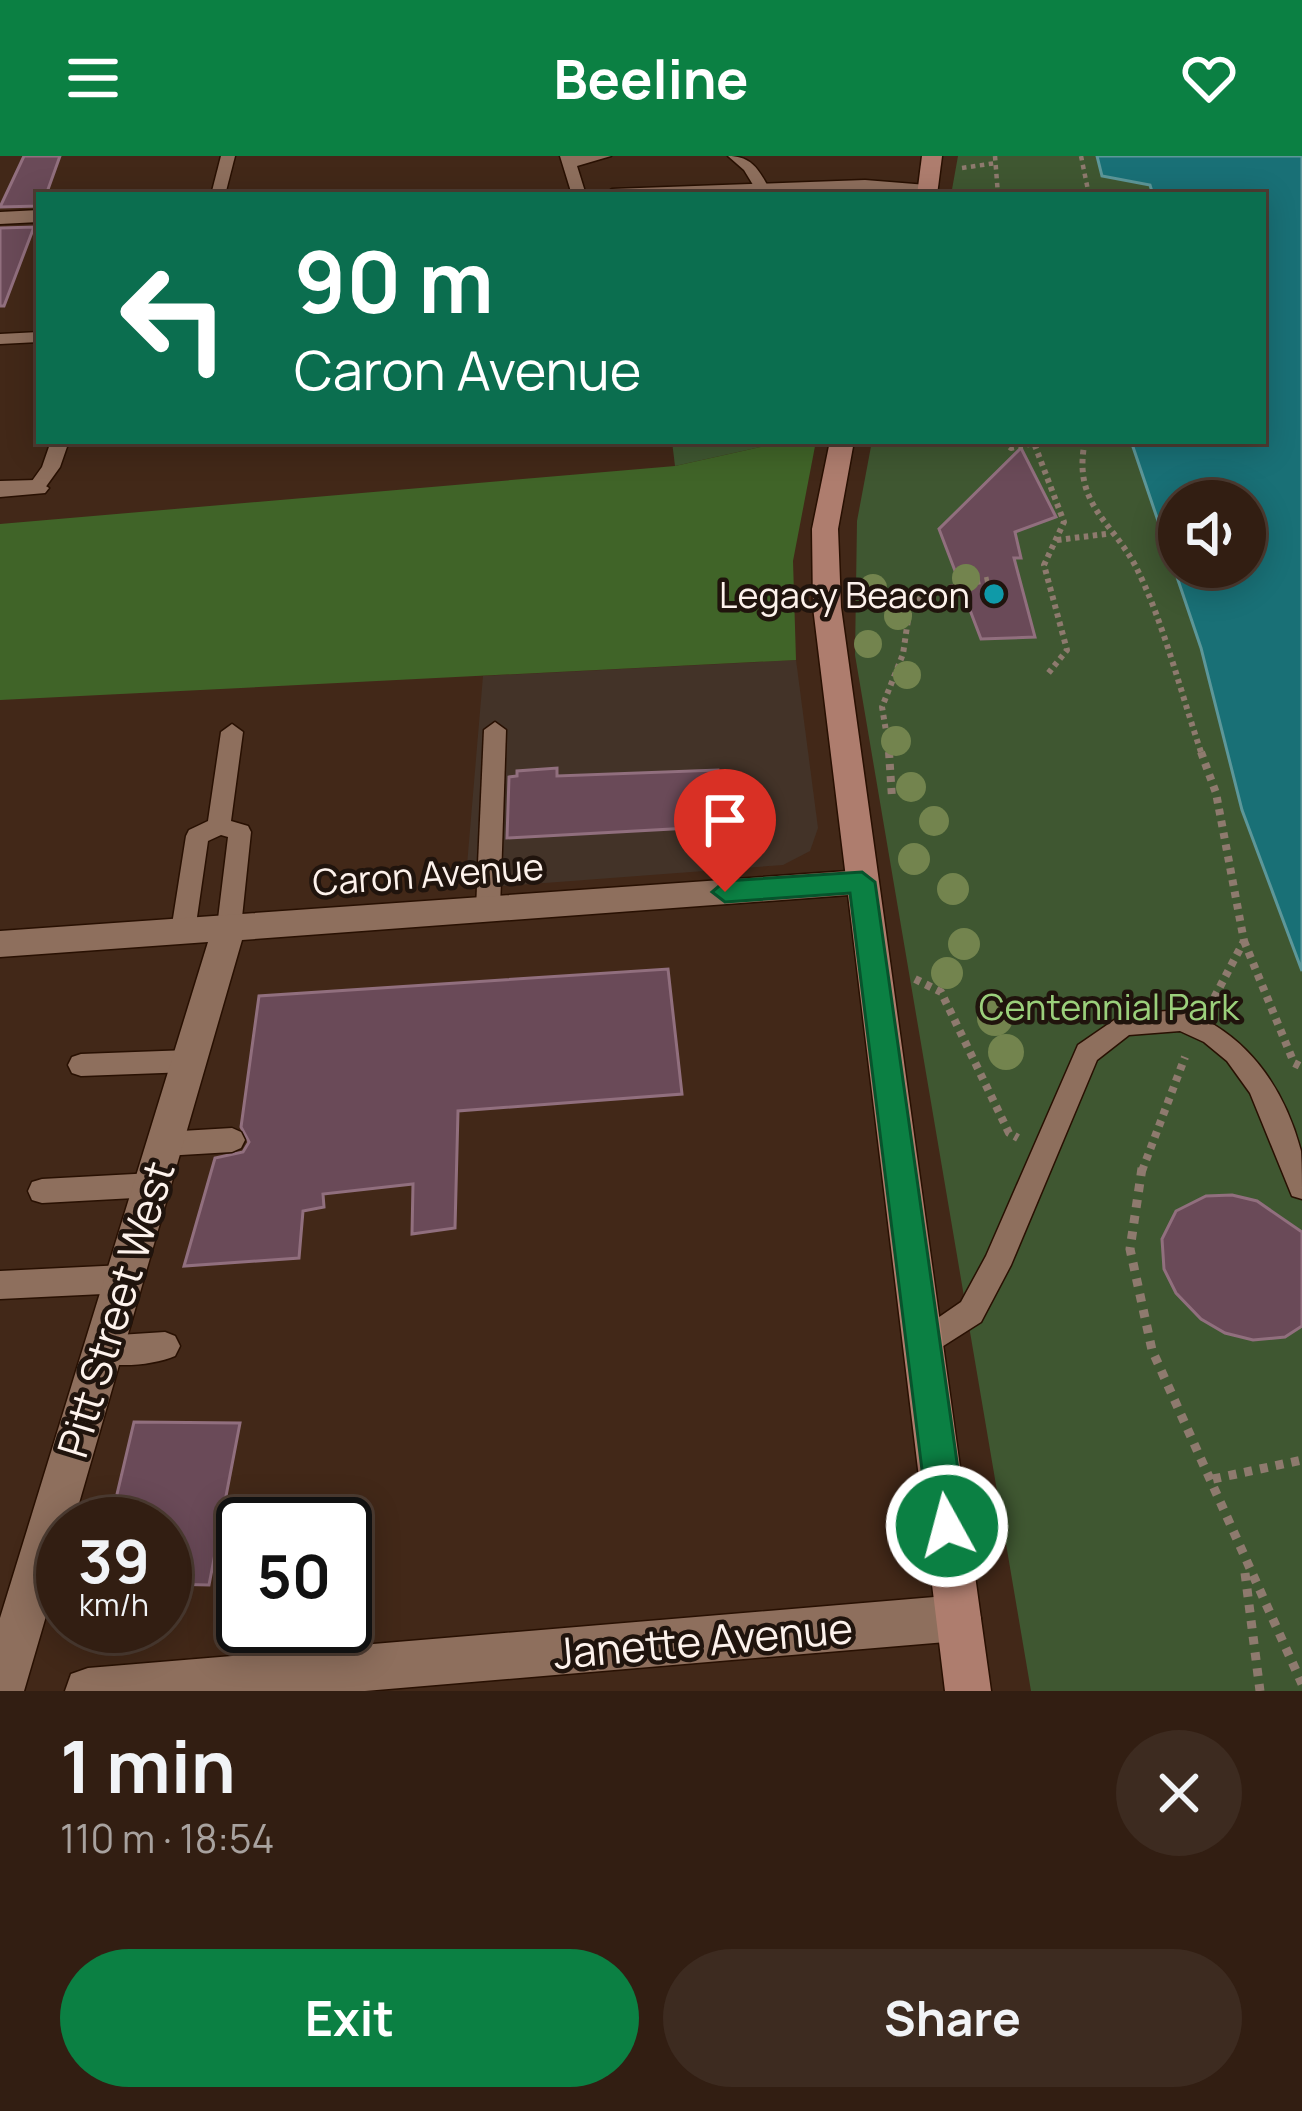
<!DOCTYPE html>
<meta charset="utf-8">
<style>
body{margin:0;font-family:Manrope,sans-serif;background:#3d2b20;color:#f1f3f6;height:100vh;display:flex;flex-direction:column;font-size:45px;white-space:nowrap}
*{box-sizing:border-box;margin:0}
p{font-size:39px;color:#a8a29f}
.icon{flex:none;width:66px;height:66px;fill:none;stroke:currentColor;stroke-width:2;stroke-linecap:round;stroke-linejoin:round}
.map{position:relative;height:1535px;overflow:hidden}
.sheet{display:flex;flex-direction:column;background:#321e12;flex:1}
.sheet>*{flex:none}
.top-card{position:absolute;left:36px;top:36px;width:1230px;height:252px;border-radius:0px;box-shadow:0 6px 30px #0003,0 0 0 3px #4d3c32;background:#0b6e4f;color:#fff;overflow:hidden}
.tools{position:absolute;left:1158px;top:324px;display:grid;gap:24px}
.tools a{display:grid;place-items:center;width:108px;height:108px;border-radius:50%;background:#321e12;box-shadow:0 6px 30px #0003,0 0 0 3px #4d3c32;font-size:60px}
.speed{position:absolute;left:36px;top:1341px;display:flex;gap:24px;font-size:60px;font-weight:700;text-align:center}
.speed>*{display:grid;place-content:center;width:156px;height:156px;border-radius:50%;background:#321e12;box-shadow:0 6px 30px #0003,0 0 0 3px #4d3c32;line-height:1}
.speed small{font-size:30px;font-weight:400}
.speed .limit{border:6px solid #111;border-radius:18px;background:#fff;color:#111}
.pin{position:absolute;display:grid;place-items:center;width:102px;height:102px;color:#fff;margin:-123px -51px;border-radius:50% 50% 50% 0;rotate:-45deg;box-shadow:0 0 12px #0007}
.pin .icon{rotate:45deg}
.me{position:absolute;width:132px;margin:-66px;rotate:353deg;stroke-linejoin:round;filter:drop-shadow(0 0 9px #0008)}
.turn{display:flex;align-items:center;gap:42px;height:252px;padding:0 60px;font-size:54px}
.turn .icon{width:156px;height:156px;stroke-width:2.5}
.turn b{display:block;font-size:84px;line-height:102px}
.round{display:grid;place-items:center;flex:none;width:126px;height:126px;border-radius:63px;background:#3d2b20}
.summary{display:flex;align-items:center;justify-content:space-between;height:204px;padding:0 60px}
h1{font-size:72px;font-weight:700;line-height:90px}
.button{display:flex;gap:24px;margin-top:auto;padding:24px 60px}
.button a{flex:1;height:138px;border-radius:72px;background:#0b8043;color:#fff;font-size:48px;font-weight:700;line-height:138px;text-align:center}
.button a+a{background:#3d2b20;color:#f1f3f6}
header{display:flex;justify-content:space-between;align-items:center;height:156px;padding:0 60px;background:#0b8043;color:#fff;font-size:54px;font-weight:700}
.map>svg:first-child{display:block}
.commercial{fill:#433328}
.green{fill:#3f5731}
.forest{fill:#406428}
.water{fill:#197076;stroke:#5d9799;stroke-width:3;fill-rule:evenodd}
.building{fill:#6a4a58;stroke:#916f7e;stroke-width:3}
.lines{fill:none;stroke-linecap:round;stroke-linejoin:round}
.service-casing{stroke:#281002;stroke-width:3}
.minor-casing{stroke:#281002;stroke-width:3}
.secondary-casing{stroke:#281002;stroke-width:3}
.path-far3{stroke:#8e7a6e;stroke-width:4.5;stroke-dasharray:4.5 4.5;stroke-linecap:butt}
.path-far2{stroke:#8e7a6e;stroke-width:6;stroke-dasharray:4.5 4.5;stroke-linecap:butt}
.path-far1{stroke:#8e7a6e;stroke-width:8;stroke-dasharray:6 6;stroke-linecap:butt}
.path{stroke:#8e7a6e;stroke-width:9;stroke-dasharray:8 8;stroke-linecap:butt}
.service{fill:#8e6f5d;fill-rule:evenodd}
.minor{fill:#8e6f5d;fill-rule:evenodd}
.secondary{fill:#ae7d6e;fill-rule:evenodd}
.tree{fill:#73844e}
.route{fill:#0b8043;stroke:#07532c;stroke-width:3}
.culture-dot{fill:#0f9aa8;stroke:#20140d;stroke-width:4.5}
.labels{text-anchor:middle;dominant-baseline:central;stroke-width:9;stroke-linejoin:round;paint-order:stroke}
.poi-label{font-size:36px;fill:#fdf2ec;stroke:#20140d;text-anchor:end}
.street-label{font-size:36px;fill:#fdf2ec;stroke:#20140d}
.park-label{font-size:36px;fill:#9bd07b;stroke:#20140d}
.near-street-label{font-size:42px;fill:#fdf2ec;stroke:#20140d}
</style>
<header><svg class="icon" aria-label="menu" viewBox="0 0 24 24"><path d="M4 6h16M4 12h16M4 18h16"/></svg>Beeline<svg class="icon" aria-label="heart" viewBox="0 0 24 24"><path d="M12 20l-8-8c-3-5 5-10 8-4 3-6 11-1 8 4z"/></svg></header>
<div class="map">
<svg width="1302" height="1535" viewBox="0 0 1302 1535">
<rect width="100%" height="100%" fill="#422818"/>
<!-- commercial -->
<polygon class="commercial" points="796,504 818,672 810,695 783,709 465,733 483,520"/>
<!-- green -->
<g class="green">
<polygon points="958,0 1097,0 1102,20 1151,29 1153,39 951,39"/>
<polygon points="672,285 787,285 675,310"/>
<polygon points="872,285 1131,285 1201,492 1242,654 1302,815 1302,1535 1031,1535 855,499 857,365"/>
</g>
<!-- forest -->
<polygon class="forest" points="787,285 816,285 793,405 796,504 0,544 0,368 675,310"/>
<!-- water -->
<path class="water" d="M1097 0H1302V815L1242 654 1201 492 1131 285H1263V39H1153L1150 29 1102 20ZM1179 345H1245V411H1179Z"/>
<!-- building -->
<g class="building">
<polygon points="24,0 60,0 46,39 39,39 39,50 0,51"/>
<polygon points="34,71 4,150 0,150 0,72"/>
<polygon points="1021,292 1056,361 1015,376 1021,402 1014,402 1035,481 981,483 939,373"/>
<polygon points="557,612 557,620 718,614 726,670 507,682 509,621 517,620 517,615"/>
<polygon points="668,813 682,938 458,955 455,1072 412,1078 413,1028 323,1038 324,1051 303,1055 299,1102 184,1110 215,1002 243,996 249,986 241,971 259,840"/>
<polygon points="1232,1039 1257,1045 1302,1076 1302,1170 1285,1181 1253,1184 1225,1177 1201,1163 1176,1137 1164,1113 1162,1083 1176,1055 1206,1040"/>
<polygon points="134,1266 240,1267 209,1429 165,1428 165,1368 110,1368"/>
</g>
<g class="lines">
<defs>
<g id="service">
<polygon points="221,0 235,0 225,39 211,39"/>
<polygon points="560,0 611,0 577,10 586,39 572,39"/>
<path d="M728 0C752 0 759 14 770 34L768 37H758L744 14Z"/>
<polygon points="39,176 39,186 0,188 0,178"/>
<polygon points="51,285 69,285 60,311 42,336 30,336 27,332 42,311"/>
<polygon points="495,566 506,574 500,753 496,760 480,760 476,753 484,574"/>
<polygon points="232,568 243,576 231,665 248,670 251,676 241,771 238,778 220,778 217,771 228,681 221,679 208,685 195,775 192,782 174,782 171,775 186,680 189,674 208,665 221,576"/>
<path d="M1182 854C1246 876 1284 931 1301 995 1302 1010 1302 1028 1302 1043L1292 1040 1250 937 1227 905 1204 886 1180 875 1129 879 1097 904 1011 1109 981 1166 926 1201 916 1197 911 1187 916 1177 961 1146 986 1100 1078 889 1123 858Z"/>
<polygon points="189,894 198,897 202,905 198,913 189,916 81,920 72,917 68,909 72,901 81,898"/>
<polygon points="232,972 241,976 245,984 241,992 232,996 164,1000 154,996 151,988 154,980 164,976"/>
<polygon points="153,1017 163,1020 167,1029 163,1038 153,1041 42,1047 32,1044 28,1035 32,1026 42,1023"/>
<polygon points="124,1109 134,1113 138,1123 134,1133 124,1137 0,1143 0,1115"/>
<path d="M165 1176 175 1180 180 1190 175 1200C154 1209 114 1213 93 1204L88 1194 93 1184 103 1180Z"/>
<polygon points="274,1470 308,1470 297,1535 269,1535 266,1527"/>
</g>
<g id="minor">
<polygon points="865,24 927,29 937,35 934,39 602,39 612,33"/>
<polygon points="39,54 39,66 0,68 0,56"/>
<polygon points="36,324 49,332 45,337 0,341 0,325"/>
<polygon points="862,714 873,717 878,726 873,735 862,738 242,784 73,1368 63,1368 63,1402 24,1535 0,1535 0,1462 208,786 0,801 0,775"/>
<polygon points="958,1439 974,1446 981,1462 974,1478 958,1485 365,1535 65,1535 71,1518 88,1512"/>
</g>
<g id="secondary">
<polygon points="922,0 942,0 937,39 917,39"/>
<polygon points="830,285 854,285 838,373 841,451 991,1535 945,1535 813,451 812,373"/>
</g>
</defs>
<!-- service casing -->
<use href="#service" class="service-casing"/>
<!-- minor casing -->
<use href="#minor" class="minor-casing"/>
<!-- secondary casing -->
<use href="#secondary" class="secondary-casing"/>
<!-- path-far3 -->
<g class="path-far3">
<polyline points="995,0 998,39"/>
<polyline points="1081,0 1089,39"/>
<polyline points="962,12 996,7"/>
</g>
<!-- path-far2 -->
<g class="path-far2">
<polyline points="1003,285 1011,292 1034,287 1064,366 1044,409 1067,494 1046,520"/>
<path d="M1085 285C1072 348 1112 365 1136 411 1163 464 1182 541 1202 599"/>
<polyline points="1057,384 1106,378"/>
<polyline points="890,599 882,551 903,498 909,457 924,437 991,423"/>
</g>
<!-- path-far1 -->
<g class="path-far1">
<polyline points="889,596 892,642"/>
<polyline points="1201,596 1216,637 1244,785 1213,844"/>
<polyline points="1244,785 1294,907 1302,911"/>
<polyline points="915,823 941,836 1009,977 1018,982"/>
<polyline points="1142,1015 1185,901"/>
</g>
<!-- path -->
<g class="path">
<polyline points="1142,1012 1130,1093 1152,1194 1302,1528"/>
<polyline points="1213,1323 1302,1304"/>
<polyline points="1245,1417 1260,1535"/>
</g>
<!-- service -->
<use href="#service" class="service"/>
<!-- minor -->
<use href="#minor" class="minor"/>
<!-- secondary -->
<use href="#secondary" class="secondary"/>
</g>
<!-- trees -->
<g class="tree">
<circle cx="966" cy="422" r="14"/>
<circle cx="873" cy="432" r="14"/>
<circle cx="898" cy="460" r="14"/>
<circle cx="868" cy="488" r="14"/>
<circle cx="907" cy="519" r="14"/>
<circle cx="896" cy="585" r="15"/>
<circle cx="911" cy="631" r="15"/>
<circle cx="934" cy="665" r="15"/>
<circle cx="914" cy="703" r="16"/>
<circle cx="953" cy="733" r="16"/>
<circle cx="964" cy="788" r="16"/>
<circle cx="947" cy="817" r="16"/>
<circle cx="995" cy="862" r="18"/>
<circle cx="1006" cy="896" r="18"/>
</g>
<!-- route -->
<polygon class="route" points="862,716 875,726 966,1370 960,1383 947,1388 935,1383 929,1370 850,737 725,746 712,736 725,725"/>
<!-- markers -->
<circle class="culture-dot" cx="994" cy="438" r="12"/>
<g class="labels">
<!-- poi labels -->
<g class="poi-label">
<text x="970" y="438">Legacy Beacon</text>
</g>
<!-- street labels -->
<g class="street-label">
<text transform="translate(428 718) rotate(-4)">Caron Avenue</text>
</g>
<!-- park labels -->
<g class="park-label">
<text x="1109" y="850">Centennial Park</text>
</g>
<!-- near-street labels -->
<g class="near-street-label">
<text transform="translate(115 1153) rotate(-73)">Pitt Street West</text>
<text transform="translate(703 1484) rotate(-5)">Janette Avenue</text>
</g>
</g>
</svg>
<div class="tools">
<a><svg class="icon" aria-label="sound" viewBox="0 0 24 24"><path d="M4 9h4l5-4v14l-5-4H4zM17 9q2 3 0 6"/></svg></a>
</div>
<div class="speed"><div>39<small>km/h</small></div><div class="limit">50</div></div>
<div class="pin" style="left:725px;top:736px;background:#d93025"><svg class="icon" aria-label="arrive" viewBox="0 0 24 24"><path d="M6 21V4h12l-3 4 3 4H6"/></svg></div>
<svg class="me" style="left:947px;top:1370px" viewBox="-20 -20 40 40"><circle r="17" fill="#0b8043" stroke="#fff" stroke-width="3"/><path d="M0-11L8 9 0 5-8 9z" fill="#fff"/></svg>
<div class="top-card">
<div class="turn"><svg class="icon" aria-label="left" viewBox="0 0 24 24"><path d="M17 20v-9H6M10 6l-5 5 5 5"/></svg><div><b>90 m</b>Caron Avenue</div></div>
</div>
</div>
<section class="sheet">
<div class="summary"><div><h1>1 min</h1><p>110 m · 18:54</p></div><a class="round"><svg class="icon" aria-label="close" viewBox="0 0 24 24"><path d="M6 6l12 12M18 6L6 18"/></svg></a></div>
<div class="button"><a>Exit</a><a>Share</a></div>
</section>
